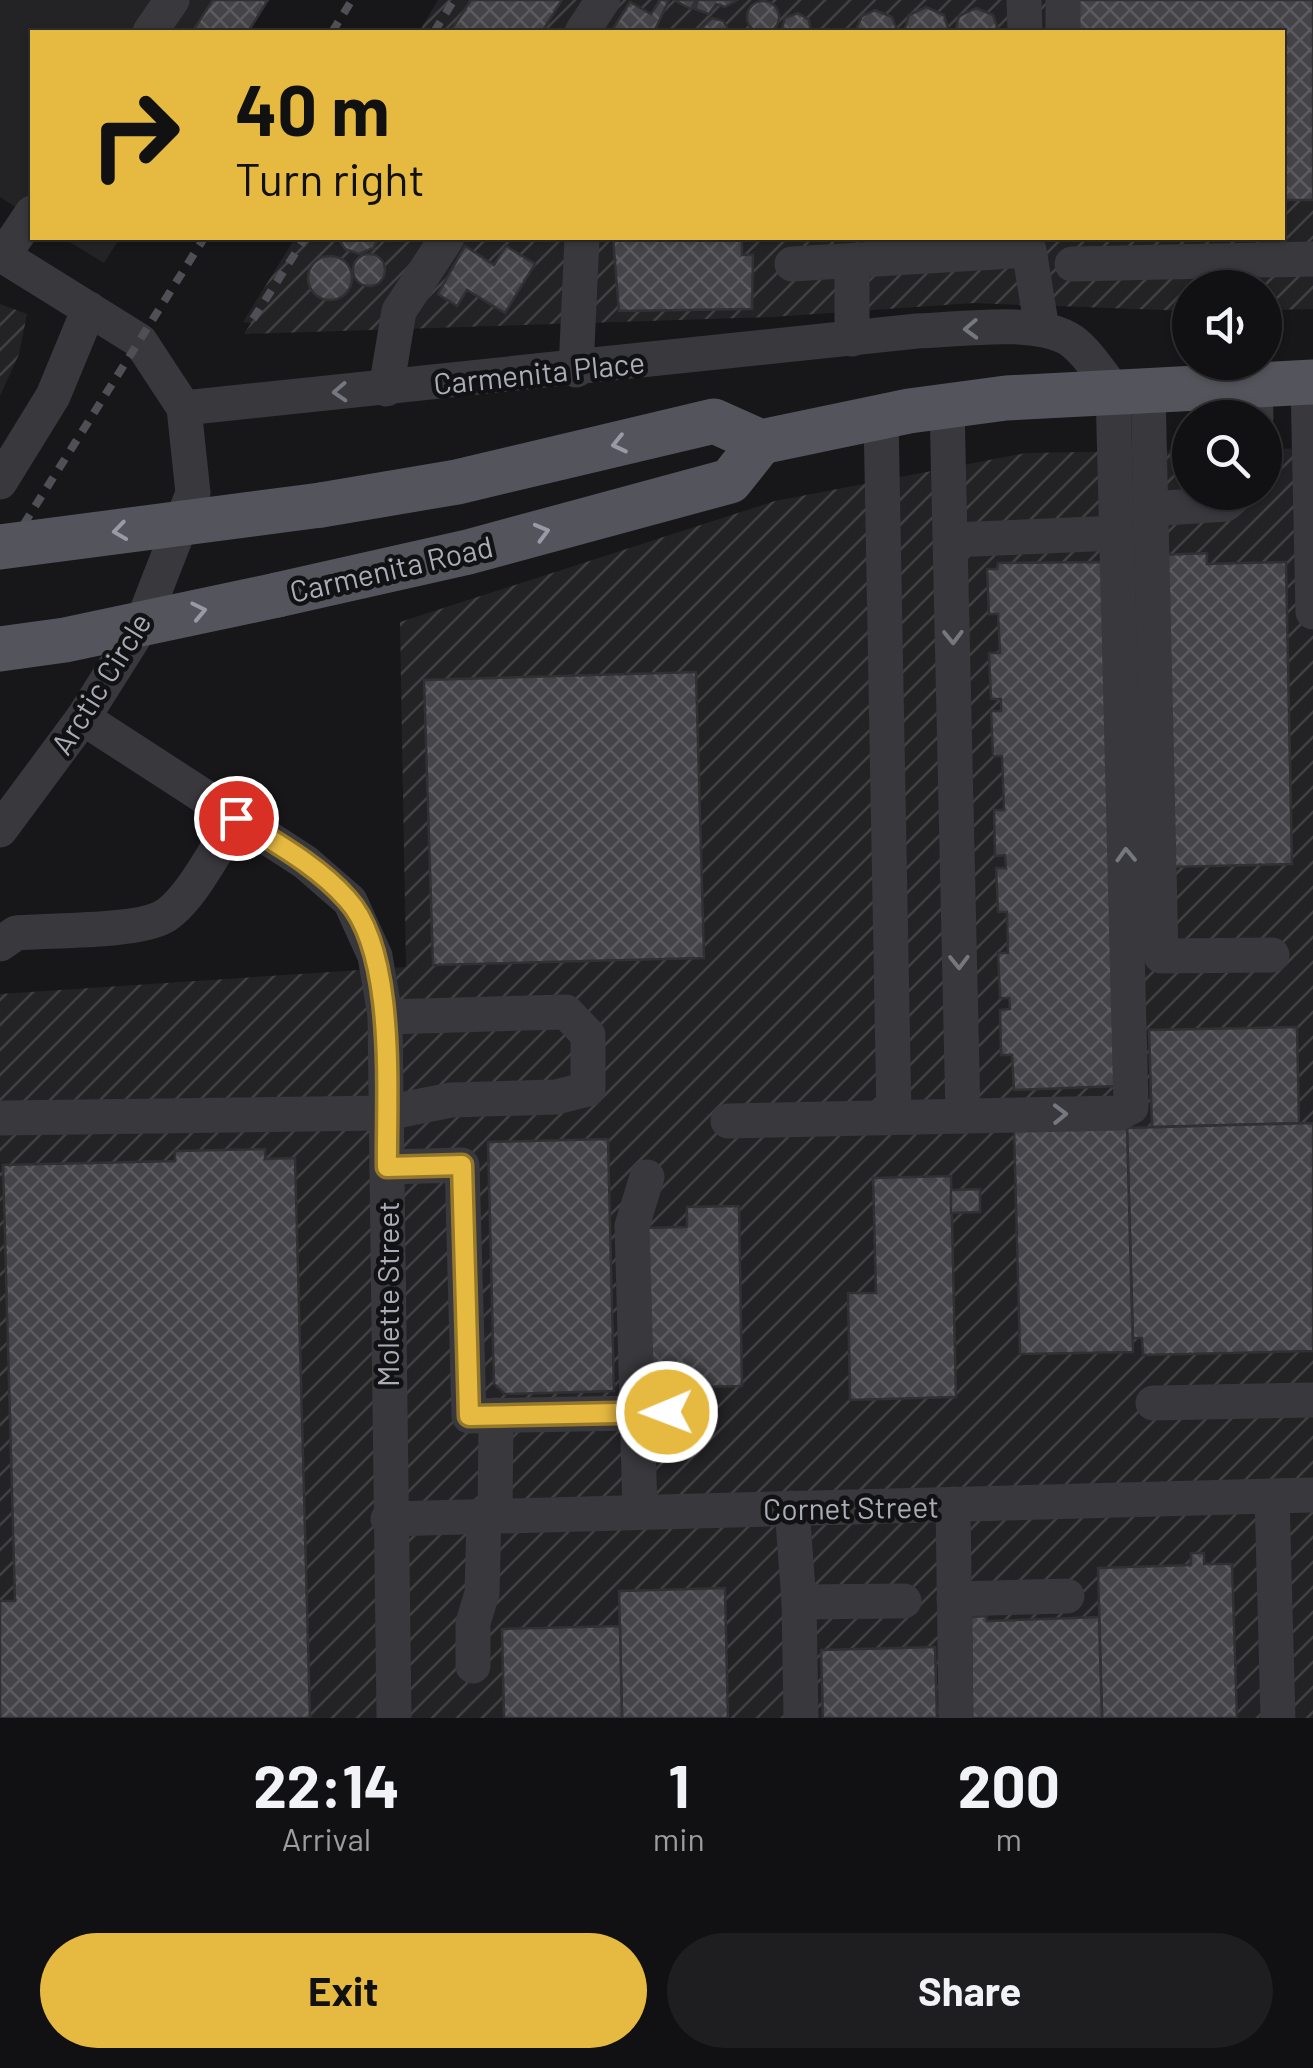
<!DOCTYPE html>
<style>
body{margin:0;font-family:Barlow,sans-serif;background:#1e1e20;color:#f1f3f6;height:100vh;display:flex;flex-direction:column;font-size:38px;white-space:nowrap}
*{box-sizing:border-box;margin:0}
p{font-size:32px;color:#9c9d9f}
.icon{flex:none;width:55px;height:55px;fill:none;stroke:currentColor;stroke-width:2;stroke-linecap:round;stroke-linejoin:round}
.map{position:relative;height:1718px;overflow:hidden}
.side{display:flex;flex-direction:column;background:#111012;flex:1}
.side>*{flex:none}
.banner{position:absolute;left:30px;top:30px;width:1255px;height:210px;border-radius:0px;box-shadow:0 2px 8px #0004,0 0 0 2px #303032;background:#e6b941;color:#111;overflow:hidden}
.buttons{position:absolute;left:1172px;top:270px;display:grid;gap:20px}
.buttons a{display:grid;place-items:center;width:110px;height:110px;border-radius:50%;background:#111012;box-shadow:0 2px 8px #0004,0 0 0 2px #303032;font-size:50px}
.pin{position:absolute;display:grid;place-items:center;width:85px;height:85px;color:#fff;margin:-42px;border:5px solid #fff;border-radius:50%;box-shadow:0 2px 10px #0007}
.me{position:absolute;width:110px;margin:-55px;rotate:269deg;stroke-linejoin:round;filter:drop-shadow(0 0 8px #0008)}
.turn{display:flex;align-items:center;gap:35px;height:210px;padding:0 40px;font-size:45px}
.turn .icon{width:130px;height:130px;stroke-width:2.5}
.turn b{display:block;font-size:70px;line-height:85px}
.eta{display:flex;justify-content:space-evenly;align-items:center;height:170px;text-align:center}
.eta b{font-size:60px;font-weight:700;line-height:70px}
.action{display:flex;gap:20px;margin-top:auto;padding:20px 40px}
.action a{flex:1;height:115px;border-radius:60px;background:#e6b941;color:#111;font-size:40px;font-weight:700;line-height:115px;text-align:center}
.action a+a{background:#1e1e20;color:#f1f3f6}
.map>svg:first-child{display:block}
.built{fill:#232225}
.industrial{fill:url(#industrial-furrows)}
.building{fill:url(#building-cross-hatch);stroke:#313134;stroke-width:2.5}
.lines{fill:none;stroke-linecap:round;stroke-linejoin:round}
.minor{stroke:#38383d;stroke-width:35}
.major{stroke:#54555c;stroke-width:45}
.rail{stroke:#4f5056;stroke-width:8;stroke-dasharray:12 10;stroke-linecap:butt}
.major-bridge{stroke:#54555c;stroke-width:45}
.oneway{stroke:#767880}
.oneway2{stroke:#989ba5}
.route-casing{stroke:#96782a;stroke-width:25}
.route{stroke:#e6b941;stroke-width:18}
.labels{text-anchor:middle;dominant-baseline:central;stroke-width:9;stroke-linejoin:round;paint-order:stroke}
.street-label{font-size:30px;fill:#a9adb7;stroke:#121113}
</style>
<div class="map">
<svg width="1313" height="1718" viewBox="0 0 1313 1718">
<defs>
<pattern id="industrial-furrows" width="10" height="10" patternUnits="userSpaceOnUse" patternTransform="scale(2.5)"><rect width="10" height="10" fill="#232225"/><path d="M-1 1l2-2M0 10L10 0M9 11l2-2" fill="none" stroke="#403f42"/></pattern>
<pattern id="building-cross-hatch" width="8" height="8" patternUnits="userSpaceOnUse" patternTransform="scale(2.5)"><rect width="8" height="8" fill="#434348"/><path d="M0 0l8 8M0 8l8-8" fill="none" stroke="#5b5b60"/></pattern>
</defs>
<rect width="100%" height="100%" fill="#171618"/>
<!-- built -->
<g class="built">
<polygon points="0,0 268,0 247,32 32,32 32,218 0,197"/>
<polygon points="63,238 120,238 104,263"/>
</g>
<!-- industrial -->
<g class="industrial">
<polygon points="438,0 1313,0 1313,309 1265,310 1265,288 1190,288 1190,311 974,303 772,317 244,334 251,323 243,322 295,238 1282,238 1282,32 419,32"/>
<polygon points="0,304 27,314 19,354 0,396"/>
<polygon points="1313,448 1313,1718 0,1718 0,994 406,967 400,622 775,501 1026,453 1190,450 1190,492 1265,492 1265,449"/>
</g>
<!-- building -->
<g class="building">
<polygon points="213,0 268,0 248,32 192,32"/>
<polygon points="471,0 562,0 542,32 450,32"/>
<polygon points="660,0 669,0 654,32 611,32 630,2 651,14"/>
<polygon points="674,0 696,0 691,9"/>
<polygon points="698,0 737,0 725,7 716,4 709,14 695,9"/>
<polygon points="1076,0 1313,0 1313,200 1282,200 1282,32 1077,32"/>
<circle cx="763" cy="17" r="16"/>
<polygon points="926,7 944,15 949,32 904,32 909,15"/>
<polygon points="976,8 993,15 999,32 955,32 959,16"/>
<polygon points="875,10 892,17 898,32 855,32 862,16"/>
<polygon points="798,13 809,20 811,32 781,32 785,18"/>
<polygon points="712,18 723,21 730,32 697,32"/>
<polygon points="338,238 379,238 373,248 359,254 345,249"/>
<polygon points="613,238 742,238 742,255 753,255 752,309 619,311"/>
<polygon points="465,246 494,265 506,246 535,264 505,313 467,290 457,306 438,294"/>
<circle cx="369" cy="270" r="16"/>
<circle cx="330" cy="278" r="22"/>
<polygon points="1207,553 1207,564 1286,562 1292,864 1171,867 1161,555"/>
<polygon points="1102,562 1117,1086 1014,1090 1012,1055 1001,1055 1000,1010 1010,1009 1009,998 1000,998 998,953 1008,953 1007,912 998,912 996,868 1006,868 1005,855 995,856 994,810 1004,810 1002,756 993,756 991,711 1001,711 1001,699 991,699 989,653 1000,653 998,614 989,614 987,569 997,569 998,563"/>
<polygon points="696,672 704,958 433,965 424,680"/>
<polygon points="1297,1027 1299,1123 1152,1127 1149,1030"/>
<polygon points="1313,1123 1313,1351 1143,1355 1142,1338 1133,1338 1127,1128"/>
<polygon points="1127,1128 1133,1352 1020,1354 1014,1130"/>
<polygon points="608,1139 614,1391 505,1394 494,1384 488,1142"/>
<polygon points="265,1149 265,1159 295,1158 310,1718 0,1718 0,1601 15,1601 3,1165 175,1161 175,1151"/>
<polygon points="951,1176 956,1397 850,1400 848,1293 876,1293 873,1178"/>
<polygon points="980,1189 980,1212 951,1213 951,1190"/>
<polygon points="739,1206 742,1386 649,1388 646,1228 687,1227 687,1207"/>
<polygon points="1191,1553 1204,1553 1204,1564 1232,1564 1237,1718 1102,1718 1098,1568 1191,1565"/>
<polygon points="725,1588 728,1718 622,1718 619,1591"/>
<polygon points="986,1616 987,1621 1099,1617 1102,1718 972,1718 971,1617"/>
<polygon points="620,1626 622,1718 504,1718 502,1629"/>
<polygon points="935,1647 937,1718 823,1718 821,1650"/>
</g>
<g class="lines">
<!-- minor -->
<g class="minor">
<polyline points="1024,0 1025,32"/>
<polyline points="1063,0 1063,32"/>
<polyline points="150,32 172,0"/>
<polyline points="582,32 603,0"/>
<polyline points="0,254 140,341 184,408 193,493 141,626 83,718 0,830"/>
<polyline points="3,256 32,213"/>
<polyline points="792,264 1029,250 1042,329"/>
<polyline points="1072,264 1313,259"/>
<polyline points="852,339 852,261"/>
<polyline points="576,370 582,238"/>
<polyline points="1308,383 1313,612"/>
<polyline points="1255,384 1256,418"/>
<polyline points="1148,388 1161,956 1272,955"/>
<polyline points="386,389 399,311 447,238"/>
<polyline points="947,405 963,1116"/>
<path d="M184 408 917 331C957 330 1039 317 1072 341 1089 354 1100 373 1113 389L1131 1107 1120 1113 728 1121"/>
<polyline points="881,416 894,1117"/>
<polyline points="0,482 53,396 89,309"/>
<polyline points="1150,509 1226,504 1239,492"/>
<polyline points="951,540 1117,533"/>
<polyline points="83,718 305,862 350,901 375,956 385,1015 394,1718"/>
<path d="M0 944 16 933C50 930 136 932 163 917 190 902 219 844 236 817"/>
<polyline points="0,1118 386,1113 451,1100 556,1097 588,1089 588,1035 566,1012 385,1017"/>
<polyline points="387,1167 462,1165 469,1416 696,1412"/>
<polyline points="1153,1403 1313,1400"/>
<polyline points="1272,1496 1278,1718"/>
<polyline points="953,1504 956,1718"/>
<polyline points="792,1508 799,1602 801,1718"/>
<polyline points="640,1512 632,1226 647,1177"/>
<polyline points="495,1516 496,1415"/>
<polyline points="388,1519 1313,1495"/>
<polyline points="954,1599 1067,1596"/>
<polyline points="799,1602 904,1601"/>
<polyline points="473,1666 473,1623 482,1593 484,1516"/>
</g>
<!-- major -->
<g class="major">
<polyline points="321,505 457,482 714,421 761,442 909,411 1006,398 1313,382"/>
<polyline points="277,595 468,552 730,481 761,442"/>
</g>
<!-- rail -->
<g class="rail">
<polyline points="332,32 352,0"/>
<polyline points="434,32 454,0"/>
<polyline points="253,319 305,238"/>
<polyline points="0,562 204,238"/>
</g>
<!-- major-bridge -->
<g class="major-bridge">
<polyline points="0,547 321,505"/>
<polyline points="0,649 65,640 277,595"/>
</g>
</g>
<!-- one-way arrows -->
<defs><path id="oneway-chevron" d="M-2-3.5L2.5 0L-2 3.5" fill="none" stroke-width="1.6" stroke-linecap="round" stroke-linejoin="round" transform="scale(2.5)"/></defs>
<g class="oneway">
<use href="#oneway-chevron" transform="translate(971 329) rotate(178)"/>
<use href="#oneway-chevron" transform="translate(340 392) rotate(177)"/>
<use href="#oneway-chevron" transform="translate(953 637) rotate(89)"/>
<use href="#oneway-chevron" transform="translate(1126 855) rotate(-92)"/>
<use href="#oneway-chevron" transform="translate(959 962) rotate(89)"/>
<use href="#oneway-chevron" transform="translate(1060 1114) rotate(-1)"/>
</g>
<g class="oneway2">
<use href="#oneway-chevron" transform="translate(619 444) rotate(167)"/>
<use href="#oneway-chevron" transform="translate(120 531) rotate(172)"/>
<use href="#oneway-chevron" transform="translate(542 532) rotate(-15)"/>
<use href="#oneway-chevron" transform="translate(199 611) rotate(-12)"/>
</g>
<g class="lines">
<defs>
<path id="route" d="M236 818C274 842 317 865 347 899 397 953 386 1096 387 1167L462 1165 469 1416 667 1412"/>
</defs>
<!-- route casing -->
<use href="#route" class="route-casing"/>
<!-- route -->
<use href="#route" class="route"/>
</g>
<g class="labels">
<!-- street labels -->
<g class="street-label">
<text transform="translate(539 372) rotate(-6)">Carmenita Place</text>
<text transform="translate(391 568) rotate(-13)">Carmenita Road</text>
<text transform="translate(100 683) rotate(-58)">Arctic Circle</text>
<text transform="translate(387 1294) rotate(-90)">Molette Street</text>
<text transform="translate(851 1507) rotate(-1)">Cornet Street</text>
</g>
</g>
</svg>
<div class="buttons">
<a><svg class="icon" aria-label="sound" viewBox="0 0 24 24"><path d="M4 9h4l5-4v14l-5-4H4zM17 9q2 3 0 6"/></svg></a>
<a><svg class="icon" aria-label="search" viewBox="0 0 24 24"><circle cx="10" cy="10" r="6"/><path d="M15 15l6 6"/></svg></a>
</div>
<div class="pin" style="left:236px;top:818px;background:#d93025"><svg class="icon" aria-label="arrive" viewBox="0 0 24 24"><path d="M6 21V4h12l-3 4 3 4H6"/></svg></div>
<svg class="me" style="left:667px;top:1412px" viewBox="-20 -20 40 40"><circle r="17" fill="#e6b941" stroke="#fff" stroke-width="3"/><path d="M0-11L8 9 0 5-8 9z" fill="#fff"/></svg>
<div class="banner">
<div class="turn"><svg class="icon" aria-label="right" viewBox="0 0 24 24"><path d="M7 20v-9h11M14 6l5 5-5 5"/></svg><div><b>40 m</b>Turn right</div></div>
</div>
</div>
<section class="side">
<div class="eta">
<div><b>22:14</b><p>Arrival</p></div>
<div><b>1</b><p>min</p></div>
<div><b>200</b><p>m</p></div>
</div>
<div class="action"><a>Exit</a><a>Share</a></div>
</section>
